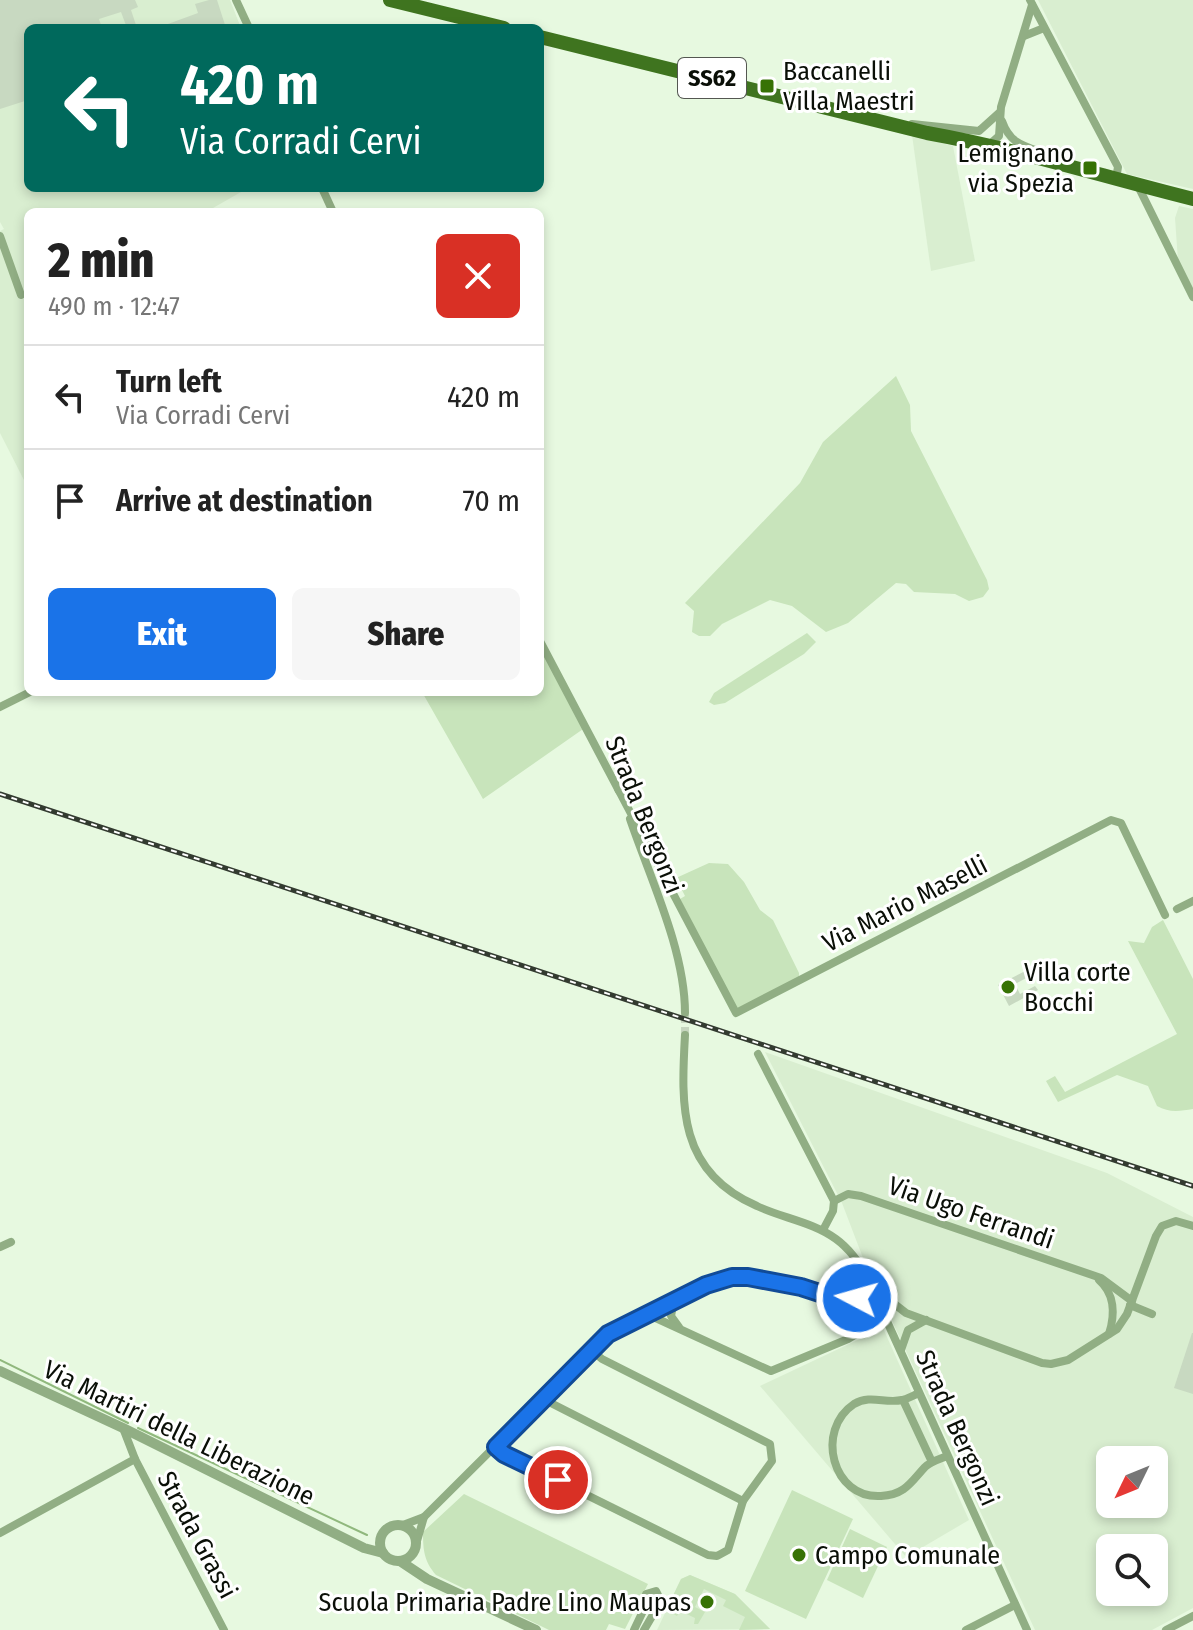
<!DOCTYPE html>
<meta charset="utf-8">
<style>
body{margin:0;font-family:"Fira Sans Condensed",sans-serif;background:#f6f6f6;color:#222;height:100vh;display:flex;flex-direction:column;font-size:30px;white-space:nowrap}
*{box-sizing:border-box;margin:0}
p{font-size:26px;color:#767676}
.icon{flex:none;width:44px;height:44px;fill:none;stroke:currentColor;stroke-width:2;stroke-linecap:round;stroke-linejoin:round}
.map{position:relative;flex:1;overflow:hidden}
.sheet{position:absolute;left:24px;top:208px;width:520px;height:488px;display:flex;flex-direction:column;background:#fff;border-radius:12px;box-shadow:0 4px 12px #0003}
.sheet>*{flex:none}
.top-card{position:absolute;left:24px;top:24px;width:520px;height:168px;border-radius:12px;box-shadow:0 4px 12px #0003;background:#00695c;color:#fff;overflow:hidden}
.needle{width:52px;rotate:227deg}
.fabs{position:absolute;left:1096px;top:1446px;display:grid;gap:16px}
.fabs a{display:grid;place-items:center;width:72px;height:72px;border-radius:12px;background:#fff;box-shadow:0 4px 12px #0003;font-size:40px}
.pin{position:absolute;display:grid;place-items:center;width:68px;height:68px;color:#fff;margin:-34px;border:4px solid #fff;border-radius:50%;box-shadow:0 2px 8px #0007}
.me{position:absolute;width:88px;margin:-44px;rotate:276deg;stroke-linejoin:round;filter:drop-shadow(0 0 6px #0008)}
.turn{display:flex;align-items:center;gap:28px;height:168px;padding:0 24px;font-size:36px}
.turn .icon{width:104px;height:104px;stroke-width:2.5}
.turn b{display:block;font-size:56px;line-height:68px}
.round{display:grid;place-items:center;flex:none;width:84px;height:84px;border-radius:12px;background:#f6f6f6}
.summary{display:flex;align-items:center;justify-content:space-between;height:136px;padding:0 24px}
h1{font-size:48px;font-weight:800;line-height:60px}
.button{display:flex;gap:16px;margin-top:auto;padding:16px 24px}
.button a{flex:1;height:92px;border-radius:12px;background:#1a73e8;color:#fff;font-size:32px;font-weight:800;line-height:92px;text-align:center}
.button a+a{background:#f6f6f6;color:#222}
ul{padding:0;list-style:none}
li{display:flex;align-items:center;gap:24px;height:104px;padding:0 24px;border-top:2px solid #e0e0e0}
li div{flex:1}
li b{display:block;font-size:30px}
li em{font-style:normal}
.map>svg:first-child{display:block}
.built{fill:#d9eed0;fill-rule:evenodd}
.green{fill:#c8e4bb}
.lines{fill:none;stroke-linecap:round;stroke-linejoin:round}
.stream{stroke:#90b87d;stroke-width:2}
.building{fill:#c8d9c1}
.minor-tunnel{stroke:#c6d6bf;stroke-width:8;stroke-dasharray:8 4;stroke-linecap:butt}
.minor{stroke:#91ae84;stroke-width:8}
.tertiary{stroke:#91ae84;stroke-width:10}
.primary{stroke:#3f741f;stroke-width:14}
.rail-casing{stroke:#333b30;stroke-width:5}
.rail{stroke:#fff;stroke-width:2;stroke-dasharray:6;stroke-linecap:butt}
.route-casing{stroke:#114b97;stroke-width:20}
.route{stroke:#1a73e8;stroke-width:14}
.poi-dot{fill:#377205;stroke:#fff;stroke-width:3}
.labels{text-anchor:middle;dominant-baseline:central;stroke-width:6;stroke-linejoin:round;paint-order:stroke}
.shield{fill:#fff;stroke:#545751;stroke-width:2}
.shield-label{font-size:24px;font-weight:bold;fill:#0a0f07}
.poi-label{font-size:26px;fill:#0a0f07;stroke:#fff;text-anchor:start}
.street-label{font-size:26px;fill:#0a0f07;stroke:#fff}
</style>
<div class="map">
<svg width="1193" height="1630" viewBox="0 0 1193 1630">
<rect width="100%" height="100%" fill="#e7f9e0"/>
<!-- built -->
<g class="built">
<polygon points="0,0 230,0 241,28 28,28 28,188 248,188 206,212 28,212 28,488 0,433 0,231 4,229 0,222"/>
<polygon points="1038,0 1193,0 1193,189 1127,174"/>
<polygon points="912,135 953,146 975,261 931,271"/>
<polygon points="1179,206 1193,209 1193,290 1178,261 1175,218"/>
<path d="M765 1052 1107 1173 1193 1217V1608L1152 1630H1035L863 1258 842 1203ZM1110 1460H1154V1504H1110ZM1110 1548H1154V1592H1110Z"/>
<polygon points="883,1328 969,1520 906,1557 760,1386"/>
<polygon points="690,1575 735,1594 770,1629 657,1630 681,1579"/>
</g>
<!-- green -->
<g class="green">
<polygon points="896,376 910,405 911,431 987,580 989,589 983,597 969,601 955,594 914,592 906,584 896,583 848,623 826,632 792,606 770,600 722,624 710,636 699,636 692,632 694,611 685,603 800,483 823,442"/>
<polygon points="807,633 816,642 804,654 725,703 714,705 709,702 714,693"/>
<polygon points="540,642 586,727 483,799 422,692 540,692"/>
<polygon points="709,863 728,864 744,882 760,910 773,920 799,973 799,979 737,1010 680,899 685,896 676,878"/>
<path d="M1163 920 1193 979V1109C1180 1111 1169 1113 1157 1106L1148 1086 1117 1075 1058 1102 1046 1081 1055 1076 1065 1092 1177 1034 1128 941 1144 943 1152 927Z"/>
<polygon points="792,1490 853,1519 806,1619 745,1591"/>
<path d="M464 1494 648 1584 625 1629 609 1624 606 1630H549L436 1575C424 1561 423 1550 423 1532Z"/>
<polygon points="850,1529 887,1547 863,1598 827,1580"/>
<polygon points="690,1575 735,1594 770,1629 739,1630 745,1617 723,1606 726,1600 704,1589 695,1607 705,1612 698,1624 694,1624 695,1618 680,1611 677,1616 666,1610 681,1579"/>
</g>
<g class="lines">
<!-- stream -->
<g class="stream">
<polyline points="0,1360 128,1423"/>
<polyline points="138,1428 367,1535"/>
</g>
</g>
<!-- building -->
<g class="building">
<polygon points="0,0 135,0 138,7 131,10 137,28 127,28 121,12 99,19 102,28 28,28 28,100 0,109"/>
<polygon points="209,0 217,0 226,28 157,28 198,13 195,4"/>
<polygon points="1027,970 1030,976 1015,984 1020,994 1035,986 1038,990 1009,1006 998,985"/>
<polygon points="1192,1333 1193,1333 1193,1394 1174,1388"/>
</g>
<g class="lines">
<!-- minor-tunnel -->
<polyline class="minor-tunnel" points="685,1035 685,1013"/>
<!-- minor -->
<g class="minor">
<polyline points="236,0 249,28"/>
<polyline points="1030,0 1118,167 1116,179"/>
<polyline points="1024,36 1044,28"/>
<path d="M1002 121C1009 141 1020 145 1038 151"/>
<polyline points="912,124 979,131 999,113"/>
<polyline points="990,144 999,136 1001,107 1032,5"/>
<polyline points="1138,186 1193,297"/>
<polyline points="322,188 333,212"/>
<polyline points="0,236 21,295"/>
<polyline points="540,641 619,791"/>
<polyline points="0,707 30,692"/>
<polyline points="618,789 736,1013 1111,820 1121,823 1165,915"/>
<path d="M630 819C650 878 685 950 685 1013"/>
<polyline points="1177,909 1193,901"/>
<path d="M685 1035C681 1106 678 1172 757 1206 782 1218 813 1222 836 1239 854 1252 865 1273 878 1290"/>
<polyline points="758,1054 834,1201 833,1211 823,1230"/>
<polyline points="834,1201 848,1194 861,1196 1101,1278 1132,1301"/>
<polyline points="0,1247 11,1242"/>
<path d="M1099 1280C1115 1294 1115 1315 1109 1334"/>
<circle cx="872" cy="1306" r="17"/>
<polyline points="888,1299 906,1313 1042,1363 1051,1364 1068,1360 1117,1329 1127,1314 1156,1236 1162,1226 1176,1221 1193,1226"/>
<polyline points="674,1300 671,1316 679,1327"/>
<polyline points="1130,1305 1152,1314"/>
<polyline points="647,1314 771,1371 848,1339 874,1323"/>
<polyline points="885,1317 1027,1630"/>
<polyline points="901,1350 908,1330 926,1320"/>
<path d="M919 1393C914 1395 908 1399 902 1400 885 1404 871 1394 854 1404 815 1430 832 1499 881 1496 905 1495 911 1482 925 1467 931 1461 940 1459 947 1456"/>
<polyline points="543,1399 743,1501"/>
<polyline points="903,1400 932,1462"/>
<polyline points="123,1428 135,1459 224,1630"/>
<polyline points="496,1447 504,1454 708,1555 717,1556 728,1550 743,1501 772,1461 770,1444 602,1359 591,1350"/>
<polyline points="424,1517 608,1334 674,1300 720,1280 748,1277 801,1287 855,1307"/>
<polyline points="403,1525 424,1517 417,1541"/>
<polyline points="0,1533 135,1459"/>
<polyline points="634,1630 644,1609 646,1594 656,1591 661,1601 644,1630"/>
<polyline points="966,1630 1015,1605"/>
<polyline points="1166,1630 1193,1616"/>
</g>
<!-- tertiary -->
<g class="tertiary">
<polyline points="0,1371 123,1428 364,1548 383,1553"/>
<circle cx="398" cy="1543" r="18"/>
<polyline points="400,1561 427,1579 536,1630"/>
</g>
<!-- primary -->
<g class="primary">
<polyline points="390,0 504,28"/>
<path d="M540 37 927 133C1017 149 1104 177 1193 199"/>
</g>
<defs>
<polyline id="rail" points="0,794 1193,1186"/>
</defs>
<!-- rail casing -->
<use href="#rail" class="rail-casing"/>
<!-- rail -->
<use href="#rail" class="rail"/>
</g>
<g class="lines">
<defs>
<polyline id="route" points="558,1480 504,1454 496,1447 608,1334 706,1285 732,1277 748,1277 801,1287 841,1300 859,1295 857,1298"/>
</defs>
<!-- route casing -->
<use href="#route" class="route-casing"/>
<!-- route -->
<use href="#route" class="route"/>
</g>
<!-- markers -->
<g class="poi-dot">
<rect x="759" y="78" width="16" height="16" rx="4"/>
<rect x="1082" y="160" width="16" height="16" rx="4"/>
<circle cx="1008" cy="987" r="8"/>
<circle cx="799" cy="1555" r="8"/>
<circle cx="707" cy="1602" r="8"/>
</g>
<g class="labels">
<!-- shield labels -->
<rect class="shield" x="678" y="58" width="68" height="40" rx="6"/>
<g class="shield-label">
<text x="712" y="78">SS62</text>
</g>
<!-- poi labels -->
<g class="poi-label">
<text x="783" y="71">Baccanelli<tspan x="783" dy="30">Villa Maestri</tspan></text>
<text x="1074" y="153" text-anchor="end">Lemignano<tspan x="1074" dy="30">via Spezia</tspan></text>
<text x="1024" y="972">Villa corte<tspan x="1024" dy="30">Bocchi</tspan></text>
<text x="815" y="1555">Campo Comunale</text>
<text x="691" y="1602" text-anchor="end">Scuola Primaria Padre Lino Maupas</text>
</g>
<!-- street labels -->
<g class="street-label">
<text transform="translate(644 815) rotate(68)">Strada Bergonzi</text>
<text transform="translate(905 904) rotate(-27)">Via Mario Maselli</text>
<text transform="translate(971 1213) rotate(19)">Via Ugo Ferrandi</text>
<text transform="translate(957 1428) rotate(66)">Strada Bergonzi</text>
<text transform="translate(179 1433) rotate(26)">Via Martiri della Liberazione</text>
<text transform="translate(197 1535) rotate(62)">Strada Grassi</text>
</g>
</g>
</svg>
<div class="fabs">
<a><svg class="needle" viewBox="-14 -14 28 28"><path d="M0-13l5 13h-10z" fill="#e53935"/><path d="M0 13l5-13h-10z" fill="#767676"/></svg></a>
<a><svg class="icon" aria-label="search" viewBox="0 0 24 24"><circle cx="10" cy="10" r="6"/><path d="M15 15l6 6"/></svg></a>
</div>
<div class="pin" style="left:558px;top:1480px;background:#d93025"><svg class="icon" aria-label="arrive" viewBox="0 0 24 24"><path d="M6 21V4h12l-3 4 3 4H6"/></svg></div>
<svg class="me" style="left:857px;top:1298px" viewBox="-20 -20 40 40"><circle r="17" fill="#1a73e8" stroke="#fff" stroke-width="3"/><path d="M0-11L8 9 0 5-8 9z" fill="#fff"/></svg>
<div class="top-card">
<div class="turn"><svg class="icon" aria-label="left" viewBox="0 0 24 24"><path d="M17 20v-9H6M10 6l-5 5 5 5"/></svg><div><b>420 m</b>Via Corradi Cervi</div></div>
</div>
<section class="sheet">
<div class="summary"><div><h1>2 min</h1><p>490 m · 12:47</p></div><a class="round" style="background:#d93025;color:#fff"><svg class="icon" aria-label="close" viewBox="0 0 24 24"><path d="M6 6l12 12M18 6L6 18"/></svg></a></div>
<ul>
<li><svg class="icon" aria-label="left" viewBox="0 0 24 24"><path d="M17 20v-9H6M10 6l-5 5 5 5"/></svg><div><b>Turn left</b><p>Via Corradi Cervi</p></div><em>420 m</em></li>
<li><svg class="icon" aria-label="arrive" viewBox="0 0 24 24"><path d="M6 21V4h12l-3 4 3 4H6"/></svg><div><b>Arrive at destination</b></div><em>70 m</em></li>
</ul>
<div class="button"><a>Exit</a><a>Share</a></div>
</section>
</div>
